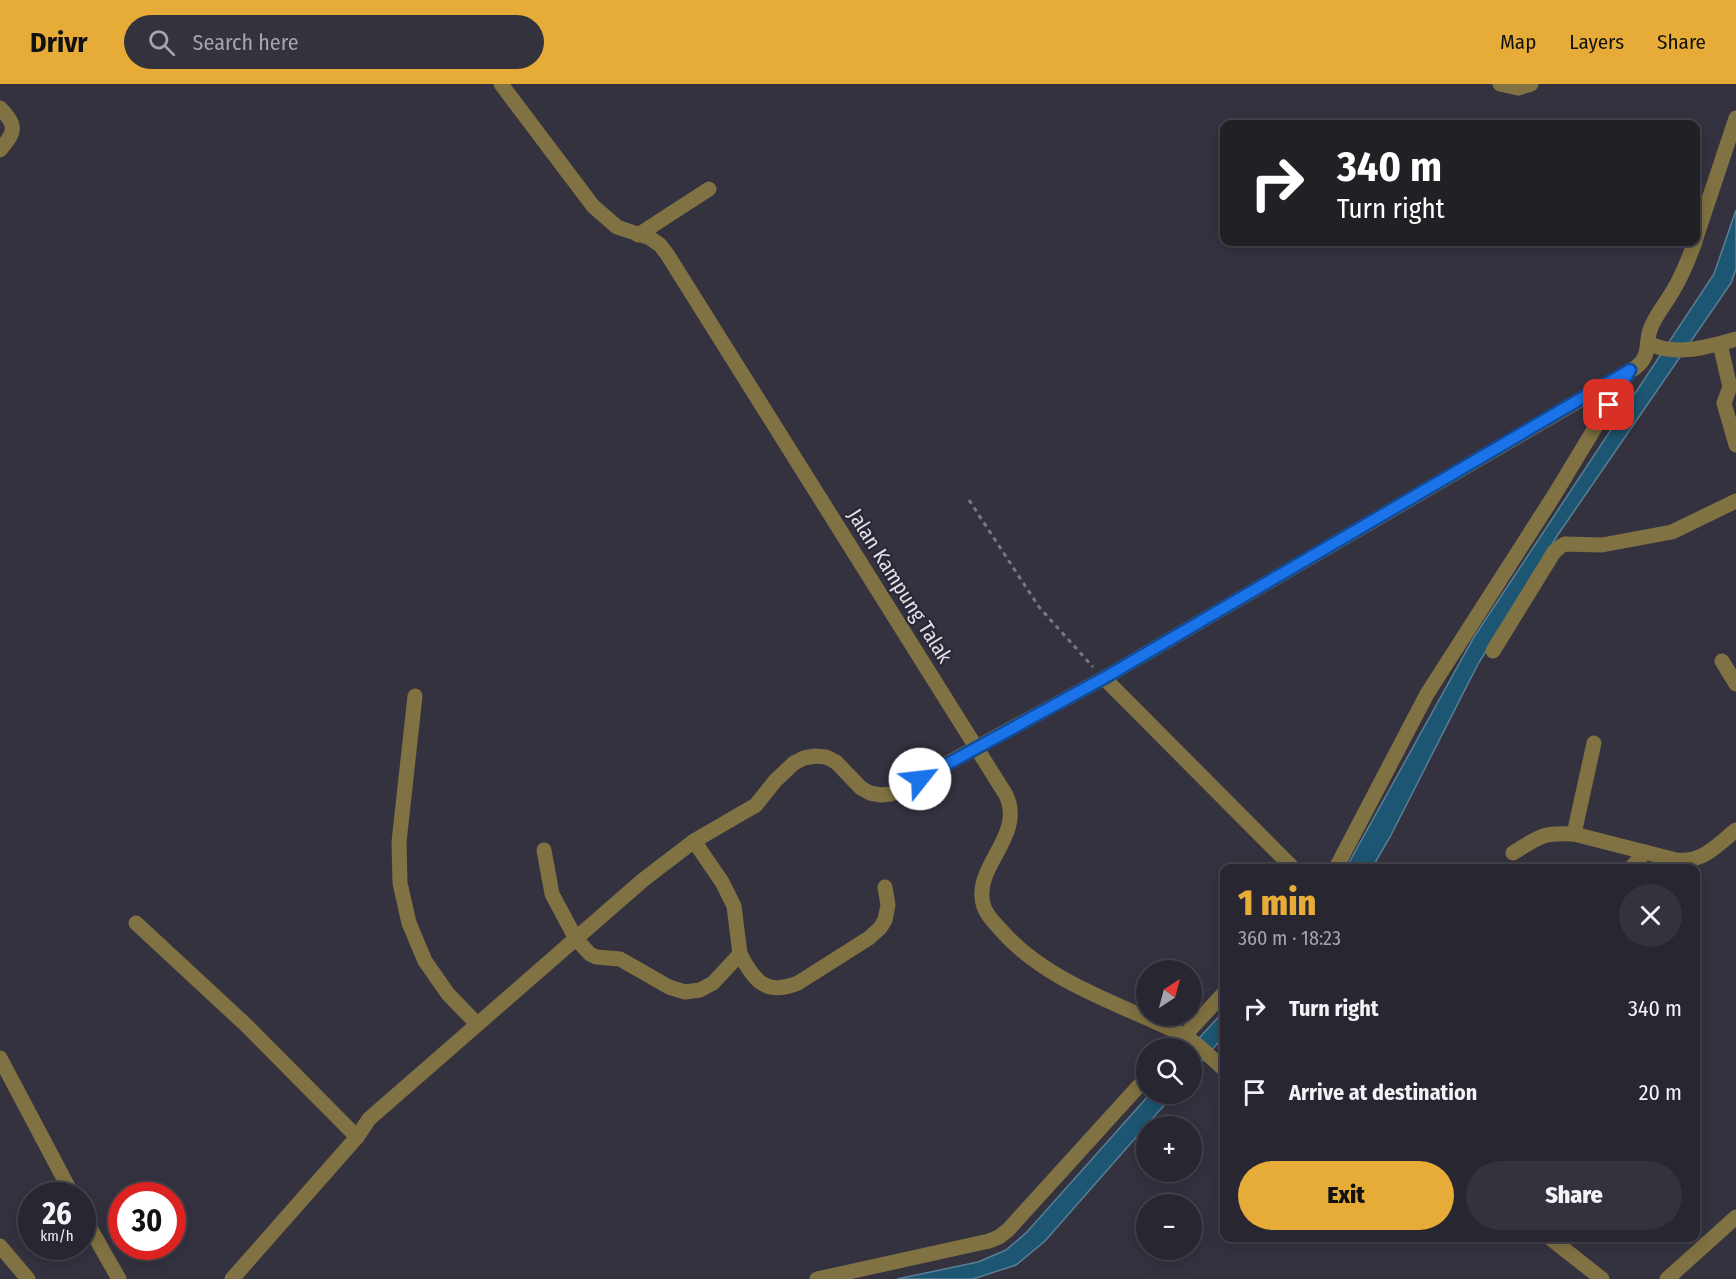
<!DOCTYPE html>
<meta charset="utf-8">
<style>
body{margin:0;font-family:"Fira Sans Condensed",sans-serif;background:#34323c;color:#f1f3f6;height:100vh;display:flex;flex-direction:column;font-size:22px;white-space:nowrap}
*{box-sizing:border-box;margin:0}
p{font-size:20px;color:#a5a5ab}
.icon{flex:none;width:33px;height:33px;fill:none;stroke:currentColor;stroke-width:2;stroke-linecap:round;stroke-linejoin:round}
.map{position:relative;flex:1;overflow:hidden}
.panel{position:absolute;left:1220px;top:780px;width:480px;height:378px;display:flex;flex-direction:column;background:#282630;border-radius:12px;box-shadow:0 3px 15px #0003,0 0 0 2px #44434c}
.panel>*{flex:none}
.hud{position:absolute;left:1220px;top:36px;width:480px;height:126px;border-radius:12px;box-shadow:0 3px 15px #0003,0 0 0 2px #44434c;background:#202124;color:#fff;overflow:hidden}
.needle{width:39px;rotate:36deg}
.buttons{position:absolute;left:1136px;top:876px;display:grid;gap:12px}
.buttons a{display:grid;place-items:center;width:66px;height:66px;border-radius:50%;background:#282630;box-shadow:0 3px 15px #0003,0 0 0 2px #44434c;font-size:30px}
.speed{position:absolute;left:18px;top:1098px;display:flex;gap:12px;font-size:30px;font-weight:700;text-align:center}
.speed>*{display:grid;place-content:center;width:78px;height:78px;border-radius:50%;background:#282630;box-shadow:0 3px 15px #0003,0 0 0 2px #44434c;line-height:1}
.speed small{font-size:15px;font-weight:400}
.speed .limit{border:9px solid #d22;background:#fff;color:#111}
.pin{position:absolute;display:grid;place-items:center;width:51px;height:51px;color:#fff;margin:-26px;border-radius:12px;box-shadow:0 3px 9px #0006}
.me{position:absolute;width:66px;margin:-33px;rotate:61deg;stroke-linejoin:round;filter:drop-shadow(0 0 4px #0008)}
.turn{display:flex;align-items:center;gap:21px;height:126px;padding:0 18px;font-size:27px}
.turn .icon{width:78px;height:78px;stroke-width:2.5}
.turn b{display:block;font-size:42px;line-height:51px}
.round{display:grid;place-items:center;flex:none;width:63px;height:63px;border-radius:32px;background:#34323c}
.headline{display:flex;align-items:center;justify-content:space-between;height:102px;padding:0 18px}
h1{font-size:36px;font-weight:800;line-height:45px;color:#e7ac37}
.button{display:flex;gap:12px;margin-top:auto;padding:12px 18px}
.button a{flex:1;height:69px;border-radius:36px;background:#e7ac37;color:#111;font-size:24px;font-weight:800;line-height:69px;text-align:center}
.button a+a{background:#34323c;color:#f1f3f6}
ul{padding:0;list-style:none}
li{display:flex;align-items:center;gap:18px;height:84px;padding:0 18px}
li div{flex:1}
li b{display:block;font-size:22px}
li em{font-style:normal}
header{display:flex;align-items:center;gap:36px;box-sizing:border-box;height:84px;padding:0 30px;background:#e7ac37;color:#111}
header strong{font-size:28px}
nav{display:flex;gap:33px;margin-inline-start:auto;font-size:21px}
.search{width:420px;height:54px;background:#34323c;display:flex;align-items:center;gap:15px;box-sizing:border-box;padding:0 21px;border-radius:33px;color:#a5a5ab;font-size:22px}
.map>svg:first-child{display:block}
.water{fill:#1d5672;stroke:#587f95;stroke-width:1.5}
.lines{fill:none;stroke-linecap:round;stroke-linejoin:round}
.path{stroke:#797682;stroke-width:3;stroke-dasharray:4.5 4.5;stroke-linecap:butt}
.minor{stroke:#807242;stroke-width:15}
.route-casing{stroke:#114b97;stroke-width:15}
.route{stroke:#1a73e8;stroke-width:10}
.labels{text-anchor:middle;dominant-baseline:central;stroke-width:4.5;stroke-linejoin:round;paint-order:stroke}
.street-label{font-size:21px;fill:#e1dfe8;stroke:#2b2836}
</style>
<header>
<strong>Drivr</strong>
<div class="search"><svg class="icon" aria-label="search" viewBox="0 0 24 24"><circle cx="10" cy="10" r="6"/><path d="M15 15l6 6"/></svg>Search here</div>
<nav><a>Map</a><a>Layers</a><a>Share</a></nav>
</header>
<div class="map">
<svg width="1736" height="1195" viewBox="0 0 1736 1195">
<rect width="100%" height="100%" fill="#353240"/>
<!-- water -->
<g class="water">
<polygon points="1736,126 1736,185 1731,199 1557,452 1478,580 1390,753 1372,784 1346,784 1474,553 1714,190"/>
<polygon points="1224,927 1224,952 1191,990 1190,964"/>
<polygon points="1150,1010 1174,1010 1045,1157 1016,1181 973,1195 897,1195 978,1178 1006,1166 1027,1148"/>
</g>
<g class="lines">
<!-- path -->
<polyline class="path" points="969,416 1039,523 1093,583"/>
<!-- minor -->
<g class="minor">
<path d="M501 0 593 122 617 143 650 154 660 161 667 170 1006 711C1026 753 970 784 984 823 987 832 994 838 1000 845 1047 899 1119 919 1181 950 1197 958 1211 974 1224 985"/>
<polyline points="1500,0 1518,4 1531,0"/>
<path d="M0 24C17 42 16 47 0 66"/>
<polyline points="638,151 709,105"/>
<polyline points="1695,157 1736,34"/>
<path d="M1648 259C1676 273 1707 263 1736 255"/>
<polyline points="1720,260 1730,303 1724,319 1736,361"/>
<polyline points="1493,567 1554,468 1561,462 1565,460 1602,461 1672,448 1736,417"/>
<polyline points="1722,577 1736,600"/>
<polyline points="1104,594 1293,784"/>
<polyline points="415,612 399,758 400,799 409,839 425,877 448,910 477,940"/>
<polyline points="1574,750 1594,659"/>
<polyline points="544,766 552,810 576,855 590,870 596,873 620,875 669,903 685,908 700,906 713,899 740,870 734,822 722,798 694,757"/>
<path d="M1513 769C1539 753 1542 748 1574 750L1676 776C1703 779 1717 761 1736 746"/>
<polyline points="1336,784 1427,610 1555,410 1628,289"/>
<polyline points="1631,784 1645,768"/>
<polyline points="136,839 247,942 357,1053"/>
<path d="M740 870C754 897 766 912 798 899L869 854 880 844 885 836 888 821 885 803"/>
<polyline points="1173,964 1224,909"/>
<polyline points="0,974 73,1112"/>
<polyline points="82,1130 119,1195"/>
<polyline points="1550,1154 1602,1195"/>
<polyline points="0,1162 28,1195"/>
<path d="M232 1195 357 1053 369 1035 643 796 694 757 756 721 775 697 794 679 804 674 815 672 826 673 836 678 861 704 870 709 881 711 891 710 1104 594 1635 284C1651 272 1645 262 1650 246 1655 231 1667 218 1674 205 1683 190 1689 174 1695 158"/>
<polyline points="817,1195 989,1157 999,1153 1008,1146 1146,994"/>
<polyline points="1667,1195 1736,1133"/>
</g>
</g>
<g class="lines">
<defs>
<polyline id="route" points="920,695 1104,594 1630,286 1609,321"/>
</defs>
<!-- route casing -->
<use href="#route" class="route-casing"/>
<!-- route -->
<use href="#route" class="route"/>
</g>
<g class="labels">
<!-- street labels -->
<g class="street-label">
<text transform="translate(900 502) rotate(58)">Jalan Kampung Talak</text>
</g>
</g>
</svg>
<div class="buttons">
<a><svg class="needle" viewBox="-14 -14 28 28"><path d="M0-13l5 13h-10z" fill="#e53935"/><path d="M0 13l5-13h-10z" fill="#a5a5ab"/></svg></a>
<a><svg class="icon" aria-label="search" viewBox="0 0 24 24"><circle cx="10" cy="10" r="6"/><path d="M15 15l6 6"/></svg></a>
<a>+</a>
<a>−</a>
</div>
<div class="speed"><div>26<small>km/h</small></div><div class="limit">30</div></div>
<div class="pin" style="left:1609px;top:321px;background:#d93025"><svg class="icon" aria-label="arrive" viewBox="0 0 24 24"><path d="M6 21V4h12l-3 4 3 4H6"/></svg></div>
<svg class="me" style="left:920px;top:695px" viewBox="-20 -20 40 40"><circle r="19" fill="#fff"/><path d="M0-13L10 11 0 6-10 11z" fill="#1a73e8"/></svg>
<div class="hud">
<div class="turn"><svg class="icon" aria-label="right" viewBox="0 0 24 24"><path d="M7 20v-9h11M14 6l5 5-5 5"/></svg><div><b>340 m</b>Turn right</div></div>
</div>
<section class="panel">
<div class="headline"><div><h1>1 min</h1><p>360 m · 18:23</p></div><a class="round"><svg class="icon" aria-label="close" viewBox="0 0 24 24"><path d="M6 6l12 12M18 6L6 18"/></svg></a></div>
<ul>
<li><svg class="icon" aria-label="right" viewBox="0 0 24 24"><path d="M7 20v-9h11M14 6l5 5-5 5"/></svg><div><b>Turn right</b></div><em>340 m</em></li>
<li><svg class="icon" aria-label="arrive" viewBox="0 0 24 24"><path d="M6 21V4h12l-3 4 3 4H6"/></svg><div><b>Arrive at destination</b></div><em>20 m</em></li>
</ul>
<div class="button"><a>Exit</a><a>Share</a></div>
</section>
</div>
